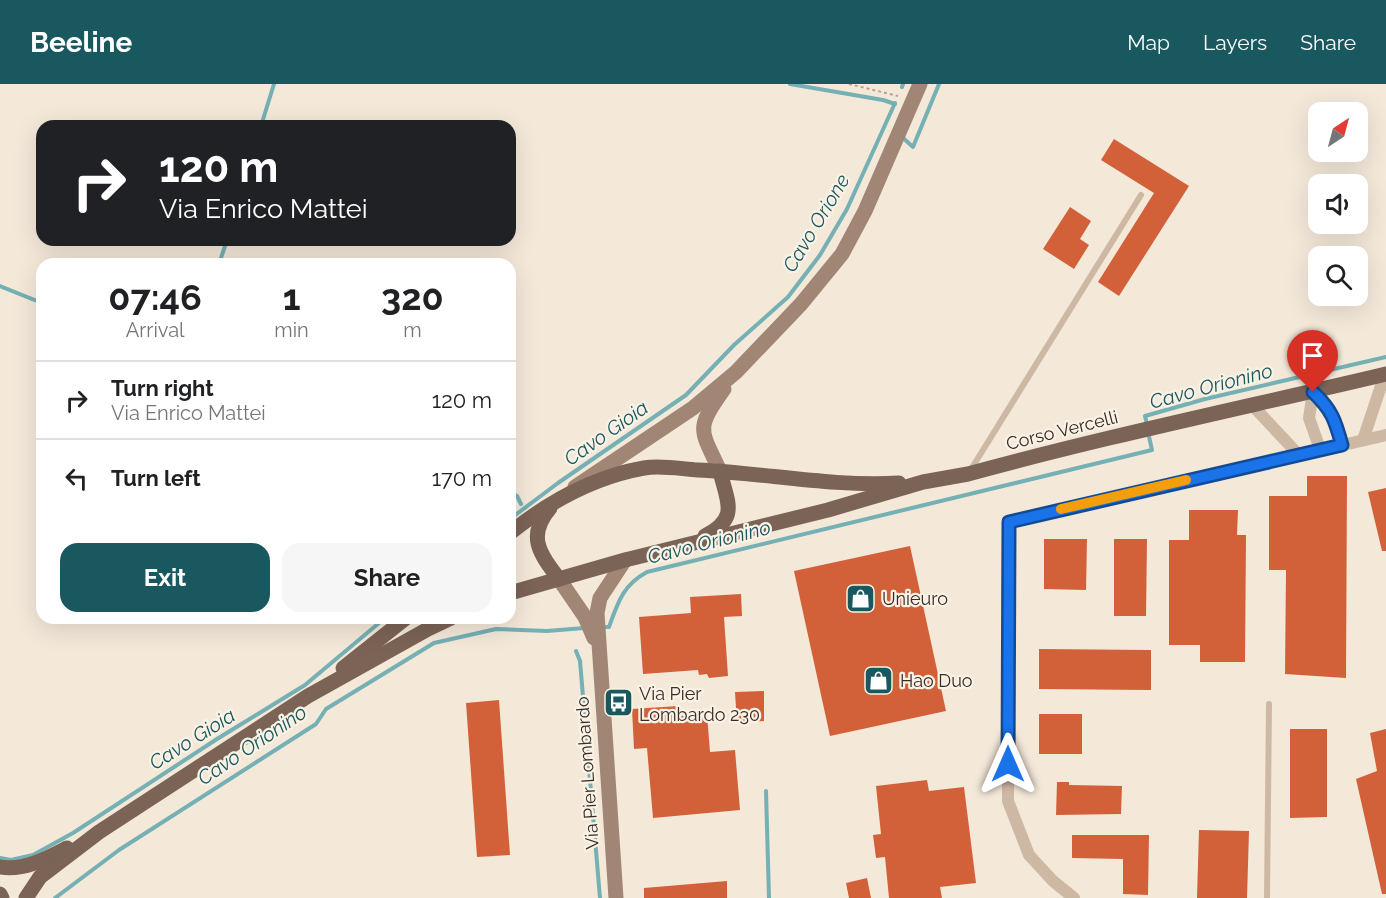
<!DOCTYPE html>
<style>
body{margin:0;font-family:Raleway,sans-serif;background:#f6f6f6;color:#202124;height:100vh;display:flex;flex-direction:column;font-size:22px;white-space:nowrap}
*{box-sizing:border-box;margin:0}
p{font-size:20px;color:#757577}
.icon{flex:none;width:33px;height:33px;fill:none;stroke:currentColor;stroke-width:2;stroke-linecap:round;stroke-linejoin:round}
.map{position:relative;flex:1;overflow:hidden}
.panel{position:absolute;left:36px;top:174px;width:480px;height:366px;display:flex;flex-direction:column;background:#fff;border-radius:18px;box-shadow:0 6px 24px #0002}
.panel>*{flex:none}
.guide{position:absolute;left:36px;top:36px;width:480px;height:126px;border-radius:18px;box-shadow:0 6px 24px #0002;background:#202124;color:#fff;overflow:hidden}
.needle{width:39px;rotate:36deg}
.tools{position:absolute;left:1308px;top:18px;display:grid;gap:12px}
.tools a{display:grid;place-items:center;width:60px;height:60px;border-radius:12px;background:#fff;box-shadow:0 6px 24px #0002;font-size:30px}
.pin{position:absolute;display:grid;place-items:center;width:51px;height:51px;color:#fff;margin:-62px -26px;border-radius:50% 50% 50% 0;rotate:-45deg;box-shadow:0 0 6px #0007}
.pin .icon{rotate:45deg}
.me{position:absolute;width:66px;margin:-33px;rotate:0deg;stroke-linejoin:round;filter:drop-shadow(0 0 4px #0008)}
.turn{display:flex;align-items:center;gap:21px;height:126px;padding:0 24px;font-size:27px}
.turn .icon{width:78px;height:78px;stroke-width:2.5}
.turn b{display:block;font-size:42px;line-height:51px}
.eta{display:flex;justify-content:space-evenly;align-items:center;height:102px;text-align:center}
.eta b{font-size:36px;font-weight:700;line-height:42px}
.cta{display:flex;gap:12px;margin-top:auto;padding:12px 24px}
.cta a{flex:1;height:69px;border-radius:18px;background:#18585e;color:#fff;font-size:24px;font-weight:700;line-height:69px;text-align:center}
.cta a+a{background:#f6f6f6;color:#202124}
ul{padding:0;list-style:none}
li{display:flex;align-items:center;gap:18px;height:78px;padding:0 24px;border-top:2px solid #e0e0e0}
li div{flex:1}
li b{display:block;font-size:22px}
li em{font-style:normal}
header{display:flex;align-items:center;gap:36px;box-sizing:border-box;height:84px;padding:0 30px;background:#18585e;color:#fff}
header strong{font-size:28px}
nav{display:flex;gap:33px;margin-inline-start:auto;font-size:21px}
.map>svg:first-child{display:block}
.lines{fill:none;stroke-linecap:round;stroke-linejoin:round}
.stream{stroke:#75b0b4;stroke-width:4}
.building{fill:#d26139}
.path{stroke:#b9a18e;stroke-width:2;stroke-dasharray:3 3;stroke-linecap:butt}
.lane{stroke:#cdb8a4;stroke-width:6}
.street{stroke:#cdb8a4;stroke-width:12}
.secondary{stroke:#a18675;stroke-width:15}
.primary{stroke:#7b6356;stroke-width:15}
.route-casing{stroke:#114b97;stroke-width:15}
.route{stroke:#1a73e8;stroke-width:10}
.slow{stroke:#f59e0b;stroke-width:10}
.labels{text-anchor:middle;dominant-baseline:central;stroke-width:4.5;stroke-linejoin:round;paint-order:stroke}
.street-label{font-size:18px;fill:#382c26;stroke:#fbf2e6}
.poi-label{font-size:18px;fill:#382c26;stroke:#fbf2e6;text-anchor:start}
.water-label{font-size:20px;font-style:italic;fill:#18585e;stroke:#fbf2e6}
</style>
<header>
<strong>Beeline</strong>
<nav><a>Map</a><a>Layers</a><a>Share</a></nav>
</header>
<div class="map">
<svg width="1386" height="814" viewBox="0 0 1386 814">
<rect width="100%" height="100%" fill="#f4e8d9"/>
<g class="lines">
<!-- stream -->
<g class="stream">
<polyline points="790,0 883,16 895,20"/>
<polyline points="902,3 903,0"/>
<polyline points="261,42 274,0"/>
<polyline points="902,53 913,63 939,0"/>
<polyline points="219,180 227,156"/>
<polyline points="0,202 42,219"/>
<polyline points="1147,340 1145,332 1205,315 1386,273"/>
<polyline points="510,408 517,412 521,420"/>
<polyline points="510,435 558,399 686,311 734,261 788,213 820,171 847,125 895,19"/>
<path d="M601 543H609C618 518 623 501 647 488L1152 366 1148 348"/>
<polyline points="576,567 580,577 600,814"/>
<polyline points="766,707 769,814"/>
<polyline points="0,774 11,776 33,771 73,749 217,655 305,601 385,534"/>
<polyline points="55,814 119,766 316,640 326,625 434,559 496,545 547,547 584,544"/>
</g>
</g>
<!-- building -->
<g class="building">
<polygon points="1114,55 1189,102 1119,212 1098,198 1154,109 1101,76"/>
<polygon points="1070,123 1091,137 1080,155 1089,161 1074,185 1043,165"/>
<polygon points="1307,392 1347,392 1346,594 1285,590 1286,486 1269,486 1269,412 1307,412"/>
<polygon points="1386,404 1386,467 1382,467 1368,408"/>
<polygon points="1189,426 1238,426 1237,451 1246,451 1245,578 1200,578 1200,561 1169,561 1169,456 1189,456"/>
<polygon points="1044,455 1087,455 1086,506 1044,505"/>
<polygon points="1114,455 1147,455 1146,532 1114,532"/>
<polygon points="910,462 946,627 830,652 794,487"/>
<polygon points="741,510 742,532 724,533 728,592 709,594 707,590 699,591 698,586 643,590 639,533 691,529 690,513"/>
<polygon points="1039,565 1151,566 1151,606 1039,605"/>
<polygon points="764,607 764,637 737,639 735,608"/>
<polygon points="499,616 510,771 477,773 466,619"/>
<polygon points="679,622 680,632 707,630 710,668 735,666 740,726 653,734 647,664 634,665 632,625"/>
<rect x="1039" y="630" width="43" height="40"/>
<polygon points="1290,645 1327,645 1327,733 1290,734"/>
<polygon points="1386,645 1386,810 1382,810 1356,695 1377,687 1370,649"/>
<polygon points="927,696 929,707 964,703 976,799 940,803 942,814 889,814 885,773 876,774 873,751 881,750 876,702"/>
<polygon points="1057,698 1069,698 1069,701 1122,702 1121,730 1056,731"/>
<polygon points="1199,746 1249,747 1247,814 1197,814"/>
<polygon points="1072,751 1149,751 1148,811 1123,810 1123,775 1072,774"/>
<polygon points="867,794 871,814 849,814 846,799"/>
<polygon points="727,797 727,814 644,814 644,804"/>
</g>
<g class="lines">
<!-- path -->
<polyline class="path" points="849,0 898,12"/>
<!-- lane -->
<g class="lane">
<polyline points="970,387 1141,111"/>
<polyline points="1267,814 1269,620"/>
</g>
<!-- street -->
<g class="street">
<path d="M1313 308C1332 326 1335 336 1342 361"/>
<polyline points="1313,308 1309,334 1320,365"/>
<polyline points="1251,320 1298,370"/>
<polyline points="1363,356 1385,290"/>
<polyline points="1074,814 1053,797 1029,771 1008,717 1009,438 1386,351"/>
</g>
<!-- secondary -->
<g class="secondary">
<path d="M720 387C700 344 695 346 724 305"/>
<polyline points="575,403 693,324 736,288 801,220 842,170 865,127 920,0"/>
<polyline points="559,495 585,533 594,554"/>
<polyline points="616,814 597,529 600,514 625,476"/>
</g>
<!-- primary -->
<g class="primary">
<path d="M550 424C526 452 540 470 559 495"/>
<path d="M510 449C550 417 593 393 644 384 661 381 681 385 698 386 765 389 832 403 899 399"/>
<path d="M705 452C740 434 727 418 720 387"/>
<path d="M510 509 625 476 828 426 923 398 968 390C1107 352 1247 323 1386 290"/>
<polyline points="343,584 406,534"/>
<path d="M0 783C24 787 46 775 67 764"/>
<polyline points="0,810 2,814"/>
<polyline points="26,814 40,793 99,748 308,612 428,545 451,534"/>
</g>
</g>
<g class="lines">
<defs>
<path id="route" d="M1008 680 1009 438 1342 361C1335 336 1332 326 1313 308"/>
</defs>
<!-- route casing -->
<use href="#route" class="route-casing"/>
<!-- route -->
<use href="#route" class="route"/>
<!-- slow -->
<polyline class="slow" points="1061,425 1186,396"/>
</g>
<!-- icons -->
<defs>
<symbol id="shop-square" viewBox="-11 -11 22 22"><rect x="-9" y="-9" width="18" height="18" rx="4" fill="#18585e" stroke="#fbf2e6"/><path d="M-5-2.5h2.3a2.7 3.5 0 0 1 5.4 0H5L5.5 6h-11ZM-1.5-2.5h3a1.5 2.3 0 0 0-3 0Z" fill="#fff"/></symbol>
<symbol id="bus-square" viewBox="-11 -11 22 22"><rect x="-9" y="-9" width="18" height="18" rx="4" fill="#18585e" stroke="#fbf2e6"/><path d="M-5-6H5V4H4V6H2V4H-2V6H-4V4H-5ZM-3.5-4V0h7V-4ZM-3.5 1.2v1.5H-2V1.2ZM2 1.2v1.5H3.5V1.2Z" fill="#fff"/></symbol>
</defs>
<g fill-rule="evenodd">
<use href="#shop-square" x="844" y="498" width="33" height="33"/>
<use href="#shop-square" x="862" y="580" width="33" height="33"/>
<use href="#bus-square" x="602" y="602" width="33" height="33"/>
</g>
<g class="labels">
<!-- street labels -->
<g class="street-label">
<text transform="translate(1062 346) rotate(-14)">Corso Vercelli</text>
<text transform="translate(587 689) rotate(-94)">Via Pier Lombardo</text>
</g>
<!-- poi labels -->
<g class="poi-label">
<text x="882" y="514">Unieuro</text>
<text x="900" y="596">Hao Duo</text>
<text x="639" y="609">Via Pier<tspan x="639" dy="21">Lombardo 230</tspan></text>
</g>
<!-- water labels -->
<g class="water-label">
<text transform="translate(816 139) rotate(-59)">Cavo Orione</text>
<text transform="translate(1211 302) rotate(-15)">Cavo Orionino</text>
<text transform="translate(606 349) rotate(-35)">Cavo Gioia</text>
<text transform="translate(709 458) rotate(-14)">Cavo Orionino</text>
<text transform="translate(192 655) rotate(-32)">Cavo Gioia</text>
<text transform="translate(252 661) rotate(-34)">Cavo Orionino</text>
</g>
</g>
</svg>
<div class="tools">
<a><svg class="needle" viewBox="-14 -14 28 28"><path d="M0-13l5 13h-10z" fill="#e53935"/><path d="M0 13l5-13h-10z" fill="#757577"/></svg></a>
<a><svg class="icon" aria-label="sound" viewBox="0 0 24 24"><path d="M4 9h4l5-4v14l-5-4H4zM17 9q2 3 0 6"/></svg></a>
<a><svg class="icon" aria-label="search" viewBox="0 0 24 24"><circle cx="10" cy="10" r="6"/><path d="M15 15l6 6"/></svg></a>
</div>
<div class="pin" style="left:1313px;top:308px;background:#d93025"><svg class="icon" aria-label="arrive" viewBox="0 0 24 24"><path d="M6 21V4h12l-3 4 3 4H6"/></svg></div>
<svg class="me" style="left:1008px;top:680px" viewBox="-20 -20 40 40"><path d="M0-17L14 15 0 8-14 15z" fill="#1a73e8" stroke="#fff" stroke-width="4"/></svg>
<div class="guide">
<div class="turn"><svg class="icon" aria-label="right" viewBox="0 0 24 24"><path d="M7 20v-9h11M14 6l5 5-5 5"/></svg><div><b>120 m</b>Via Enrico Mattei</div></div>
</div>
<section class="panel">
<div class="eta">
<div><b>07:46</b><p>Arrival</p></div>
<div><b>1</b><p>min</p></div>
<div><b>320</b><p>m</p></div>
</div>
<ul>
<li><svg class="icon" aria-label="right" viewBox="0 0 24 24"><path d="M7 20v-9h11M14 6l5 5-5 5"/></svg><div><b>Turn right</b><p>Via Enrico Mattei</p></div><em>120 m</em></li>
<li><svg class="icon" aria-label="left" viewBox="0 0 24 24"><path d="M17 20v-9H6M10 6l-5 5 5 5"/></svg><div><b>Turn left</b></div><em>170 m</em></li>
</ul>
<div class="cta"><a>Exit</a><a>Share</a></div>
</section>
</div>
